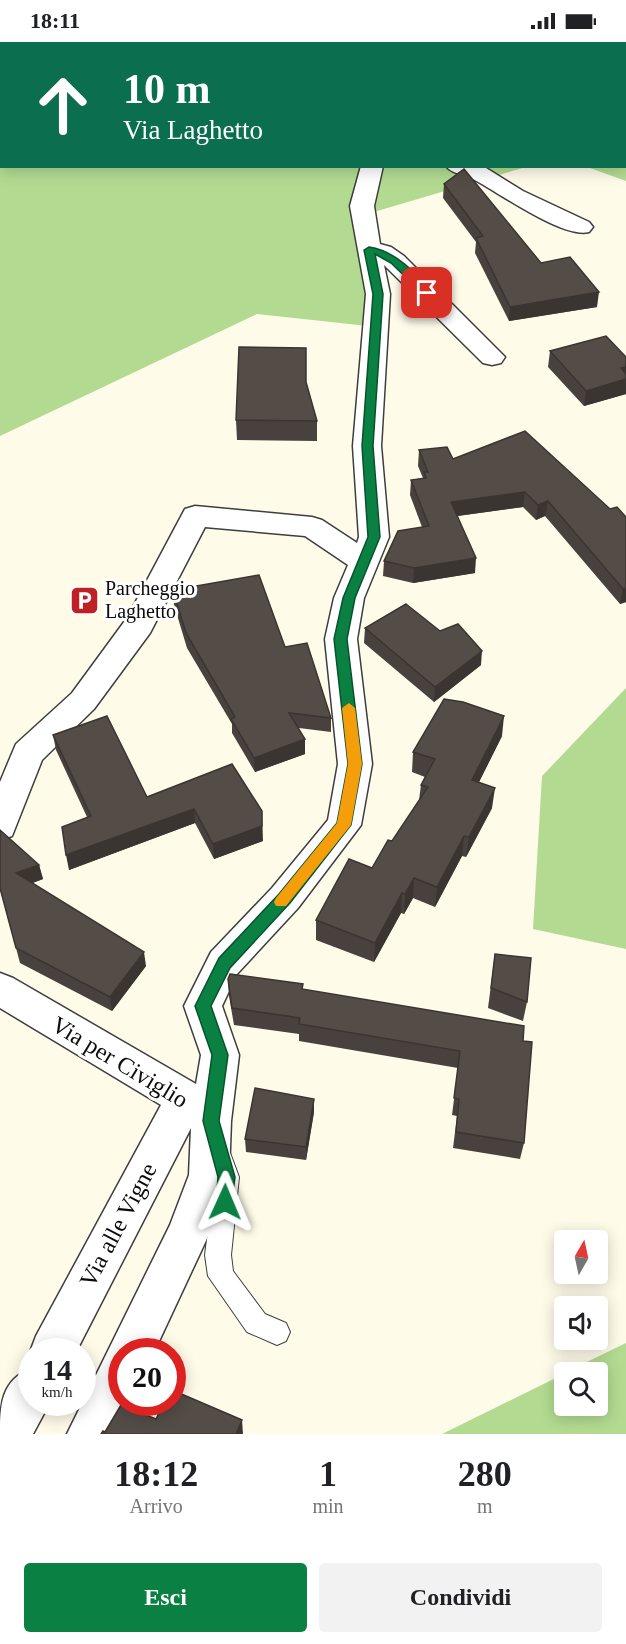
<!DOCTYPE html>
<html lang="it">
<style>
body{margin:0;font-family:"Times New Roman",serif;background:#f2f2f2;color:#202124;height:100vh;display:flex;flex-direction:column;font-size:22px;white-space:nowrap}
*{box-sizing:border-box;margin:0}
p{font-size:20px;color:#757577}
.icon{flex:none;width:33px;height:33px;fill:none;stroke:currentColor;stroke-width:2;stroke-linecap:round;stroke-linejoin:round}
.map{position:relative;height:1392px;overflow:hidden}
.details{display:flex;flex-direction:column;background:#fff;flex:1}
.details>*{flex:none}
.guide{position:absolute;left:0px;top:0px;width:627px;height:126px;box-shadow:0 3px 15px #0003;background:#0b6e4f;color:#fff;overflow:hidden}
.needle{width:39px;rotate:9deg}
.controls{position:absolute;left:554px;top:1188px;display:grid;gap:12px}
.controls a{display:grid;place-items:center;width:54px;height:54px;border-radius:6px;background:#fff;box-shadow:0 3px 15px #0003;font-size:30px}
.speed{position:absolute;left:18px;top:1296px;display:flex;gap:12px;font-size:30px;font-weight:700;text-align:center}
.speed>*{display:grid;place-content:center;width:78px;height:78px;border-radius:50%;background:#fff;box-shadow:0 3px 15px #0003;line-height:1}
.speed small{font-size:15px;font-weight:400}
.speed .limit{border:9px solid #d22;background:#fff;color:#111}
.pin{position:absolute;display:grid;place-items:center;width:51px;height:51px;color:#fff;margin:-26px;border-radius:12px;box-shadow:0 3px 9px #0006}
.me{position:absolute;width:66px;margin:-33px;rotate:1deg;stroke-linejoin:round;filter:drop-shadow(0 0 4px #0008)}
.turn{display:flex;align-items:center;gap:21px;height:126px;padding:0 24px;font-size:27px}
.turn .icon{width:78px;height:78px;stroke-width:2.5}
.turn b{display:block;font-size:42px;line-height:51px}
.eta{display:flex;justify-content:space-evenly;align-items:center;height:102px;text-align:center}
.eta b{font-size:36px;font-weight:600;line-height:42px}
.button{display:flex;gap:12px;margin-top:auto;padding:12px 24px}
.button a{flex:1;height:69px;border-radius:6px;background:#0b8043;color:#fff;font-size:24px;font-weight:600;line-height:69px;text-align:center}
.button a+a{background:#f2f2f2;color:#202124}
.status{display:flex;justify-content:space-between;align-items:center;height:42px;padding:0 30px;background:#fff;direction:ltr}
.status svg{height:16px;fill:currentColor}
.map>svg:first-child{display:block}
.forest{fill:#b2db91}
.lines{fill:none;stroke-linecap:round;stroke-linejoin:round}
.lane-casing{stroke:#3e3e3e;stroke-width:2}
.street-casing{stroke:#3e3e3e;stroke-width:3}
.lane{fill:#fff;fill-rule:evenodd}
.street{fill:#fff;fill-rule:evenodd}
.wall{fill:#48413d}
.shaded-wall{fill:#3b3532}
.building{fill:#544c47;stroke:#3b3532;stroke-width:1.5}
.route{fill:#0b8043;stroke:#07532c;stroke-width:1.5}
.slow{fill:#f59e0b}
.labels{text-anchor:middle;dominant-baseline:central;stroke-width:6;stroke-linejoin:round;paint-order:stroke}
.poi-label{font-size:20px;fill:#0b0b0b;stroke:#fff;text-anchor:start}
.near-street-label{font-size:24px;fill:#0b0b0b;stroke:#fff}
</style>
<div class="status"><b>18:11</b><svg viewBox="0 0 49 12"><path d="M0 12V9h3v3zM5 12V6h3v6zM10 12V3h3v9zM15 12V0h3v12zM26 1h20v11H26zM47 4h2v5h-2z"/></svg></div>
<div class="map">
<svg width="626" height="1392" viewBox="0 0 626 1392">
<rect width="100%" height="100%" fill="#fffbe9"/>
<!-- forest -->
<g class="forest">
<polygon points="0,0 626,0 626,139 587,125 626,124 626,2 2,2 2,124 526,125 357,175 368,284 257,272 0,394"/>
<polygon points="626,646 626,907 533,887 542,734"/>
<polygon points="626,1301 626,1392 442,1392 564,1332 564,1364 597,1364 597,1330 566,1330"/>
</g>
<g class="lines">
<defs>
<polygon id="lane" points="221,1105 229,1108 239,1135 231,1213 233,1229 265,1272 286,1281 290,1290 286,1299 277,1303 247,1290 208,1234 205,1213 215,1135 209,1116 213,1108"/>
<g id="street">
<polygon points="361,124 383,124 374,164 380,202 391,205 404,214 505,315 501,321 492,323 483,321 384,223 390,252 381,404 389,495 364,556 357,597 372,722 361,783 298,866 237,932 222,964 239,1013 231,1079 229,1133 210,1190 154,1310 122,1310 122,1360 130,1360 114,1392 67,1392 170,1183 189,1133 191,1086 76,1310 32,1310 32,1314 30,1310 36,1294 161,1063 0,966 0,931 13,936 196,1042 201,1013 184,964 211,910 272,846 328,778 338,722 325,597 334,556 348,523 305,494 205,485 150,591 94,667 42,718 12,794 0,798 0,740 16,702 72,651 127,576 185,467 195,464 312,475 322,478 357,501 359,495 353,404 366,252 350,164"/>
<path d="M446 124 486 126 523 149 589 180 593 185 589 190C562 197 497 149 471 136 463 132 452 132 446 124Z"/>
<path d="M32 1326V1360H49L48 1364 33 1392H0C0 1363 1 1338 32 1326Z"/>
</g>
</defs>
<!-- lane casing -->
<use href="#lane" class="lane-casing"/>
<!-- street casing -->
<use href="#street" class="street-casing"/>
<!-- lane -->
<use href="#lane" class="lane"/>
<!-- street -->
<use href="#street" class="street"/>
</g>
<!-- wall -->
<g class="wall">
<polygon points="444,142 541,221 597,265 509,279 475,211 476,200 443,156"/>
<polygon points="550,309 626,315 626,352 584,364 548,325"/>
<polygon points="306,340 317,379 317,399 237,398 236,378"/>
<polygon points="419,408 453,417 610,467 626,560 620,562 545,474 536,478 523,465 457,474 475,531 413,541 383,534 384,519 422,485 410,453 411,438 423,436 418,424"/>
<polygon points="173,548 285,605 331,676 331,690 299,686 305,712 255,730 232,691 232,682 187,606 174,563"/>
<polygon points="365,586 481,623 434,660 364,601"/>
<polygon points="53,693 147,755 232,722 263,799 214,817 195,781 69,828 87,775 56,708"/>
<polygon points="502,694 479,740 492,766 466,815 462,814 435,865 413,856 404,872 401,871 374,920 316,898 316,878 372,826 392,799 419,758 421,743 425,735 412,730 413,710"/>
<polygon points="39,823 43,837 32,841 146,924 112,969 20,921 0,846"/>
<polygon points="495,912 527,960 523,979 488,966"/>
<polygon points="228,937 303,942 303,947 523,999 524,1101 520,1117 453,1106 457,1074 452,1073 458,1026 299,999 299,992 234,983 229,954"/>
<polygon points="314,1057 314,1070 306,1118 246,1110 245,1097"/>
</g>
<!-- shaded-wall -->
<g class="shaded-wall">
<polygon points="599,250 597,265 509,279 510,265"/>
<polygon points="626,325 626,352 584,364 586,349 621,326"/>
<polygon points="525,450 523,465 450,475 451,460"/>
<polygon points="548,459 545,474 536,478 538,463"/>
<polygon points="476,516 475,531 413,541 414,526"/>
<polygon points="626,546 626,560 620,562 623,547"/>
<polygon points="482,609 481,623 434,660 435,645"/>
<polygon points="504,674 502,694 470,758 472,738"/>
<polygon points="305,697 305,712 255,730 254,716"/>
<polygon points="495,746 492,766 466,815 469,795"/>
<polygon points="194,767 195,781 69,828 66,813"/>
<polygon points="262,769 263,799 214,817 213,802"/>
<polygon points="464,794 462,814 435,865 437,845"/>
<polygon points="39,823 43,837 20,846 16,831"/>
<polygon points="414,836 413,856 404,872 405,852"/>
<polygon points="402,851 401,871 374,920 375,901"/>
<polygon points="144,910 146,924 112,969 110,955"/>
<polygon points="314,1057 314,1070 306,1118 306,1105"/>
<polygon points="242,1378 243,1392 236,1392"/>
</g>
<!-- building -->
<g class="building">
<polygon points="464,127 541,221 570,215 599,250 510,265 476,196 483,194 444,142"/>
<polygon points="606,294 626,315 626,325 621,326 626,332 626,337 586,349 550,309"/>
<polygon points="239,305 306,306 306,340 317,379 236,378"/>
<polygon points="525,389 610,467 617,465 626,475 626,546 623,547 548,459 538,463 525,450 451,460 476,516 414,526 384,519 398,489 429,484 411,438 426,436 424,430 428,430 419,408 447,405 453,417"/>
<polygon points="259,533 285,605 307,601 331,676 289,671 305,697 254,716 231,677 235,675 186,591 173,548"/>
<polygon points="406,562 440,589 458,582 482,609 435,645 365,586"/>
<polygon points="444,657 463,660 504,674 472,738 495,746 469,795 464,794 437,845 414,836 405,852 402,851 375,901 316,878 349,817 372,826 388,798 392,799 428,745 421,743 435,717 413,710"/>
<polygon points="107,674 147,755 232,722 262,769 262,784 213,802 194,767 66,813 62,785 91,774 53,693"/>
<polygon points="0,788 39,823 16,831 144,910 110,955 16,906 0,846"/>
<polygon points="495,912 531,916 527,960 491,946"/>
<polygon points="230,932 303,942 302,947 524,984 523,999 532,1000 524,1101 456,1090 459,1057 454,1056 460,1009 299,982 300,976 232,966 228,937"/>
<polygon points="255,1046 314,1057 306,1105 245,1097"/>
<polygon points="172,1348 242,1378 236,1392 101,1392 103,1389 105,1390 121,1363 156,1377 164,1360 172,1360"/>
</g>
<!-- route -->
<path class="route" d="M369 205C396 209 416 231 432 251L424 253 391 221 375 212 383 252 373 404 380 495 355 556 347 597 362 722 351 783 290 861 230 926 211 964 228 1013 219 1079 235 1135 231 1165 225 1168 219 1165 216 1160 218 1135 203 1079 212 1013 195 964 219 916 279 852 337 781 348 722 334 597 343 556 368 495 362 404 373 252 364 208Z"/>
<!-- slow -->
<polygon class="slow" points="349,661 355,666 362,722 351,783 286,864 276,864 274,860 276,856 337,781 348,722 342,666"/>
<!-- icons -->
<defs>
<symbol id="parking-square" viewBox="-11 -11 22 22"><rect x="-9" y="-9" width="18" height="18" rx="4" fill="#be2026" stroke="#fff"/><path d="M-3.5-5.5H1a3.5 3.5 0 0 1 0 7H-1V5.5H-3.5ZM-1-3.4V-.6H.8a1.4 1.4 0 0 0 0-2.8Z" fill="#fff"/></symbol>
</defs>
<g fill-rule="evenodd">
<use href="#parking-square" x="68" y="542" width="33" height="33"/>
</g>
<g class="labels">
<!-- poi labels -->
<g class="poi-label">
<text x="105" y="546">Parcheggio<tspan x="105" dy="23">Laghetto</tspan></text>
</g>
<!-- near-street labels -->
<g class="near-street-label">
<text transform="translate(120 1020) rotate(31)">Via per Civiglio</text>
<text transform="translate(118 1183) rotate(-62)">Via alle Vigne</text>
</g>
</g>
</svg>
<div class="controls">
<a><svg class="needle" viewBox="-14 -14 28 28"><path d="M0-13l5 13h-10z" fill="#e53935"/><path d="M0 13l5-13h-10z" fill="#757577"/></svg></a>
<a><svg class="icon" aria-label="sound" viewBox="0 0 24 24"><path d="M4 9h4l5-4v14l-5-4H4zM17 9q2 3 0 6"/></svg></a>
<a><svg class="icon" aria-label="search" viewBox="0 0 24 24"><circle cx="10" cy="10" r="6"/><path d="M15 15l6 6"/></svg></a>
</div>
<div class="speed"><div>14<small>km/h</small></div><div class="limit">20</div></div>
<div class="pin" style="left:427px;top:251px;background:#d93025"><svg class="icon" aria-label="arrive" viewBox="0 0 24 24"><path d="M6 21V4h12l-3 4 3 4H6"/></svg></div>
<svg class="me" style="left:225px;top:1160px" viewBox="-20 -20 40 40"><path d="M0-17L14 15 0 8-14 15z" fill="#0b8043" stroke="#fff" stroke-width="4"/></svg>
<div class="guide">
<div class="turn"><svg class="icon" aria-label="ahead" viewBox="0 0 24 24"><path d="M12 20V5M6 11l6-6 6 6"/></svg><div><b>10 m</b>Via Laghetto</div></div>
</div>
</div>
<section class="details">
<div class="eta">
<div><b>18:12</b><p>Arrivo</p></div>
<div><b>1</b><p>min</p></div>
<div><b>280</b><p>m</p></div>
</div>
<div class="button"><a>Esci</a><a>Condividi</a></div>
</section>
